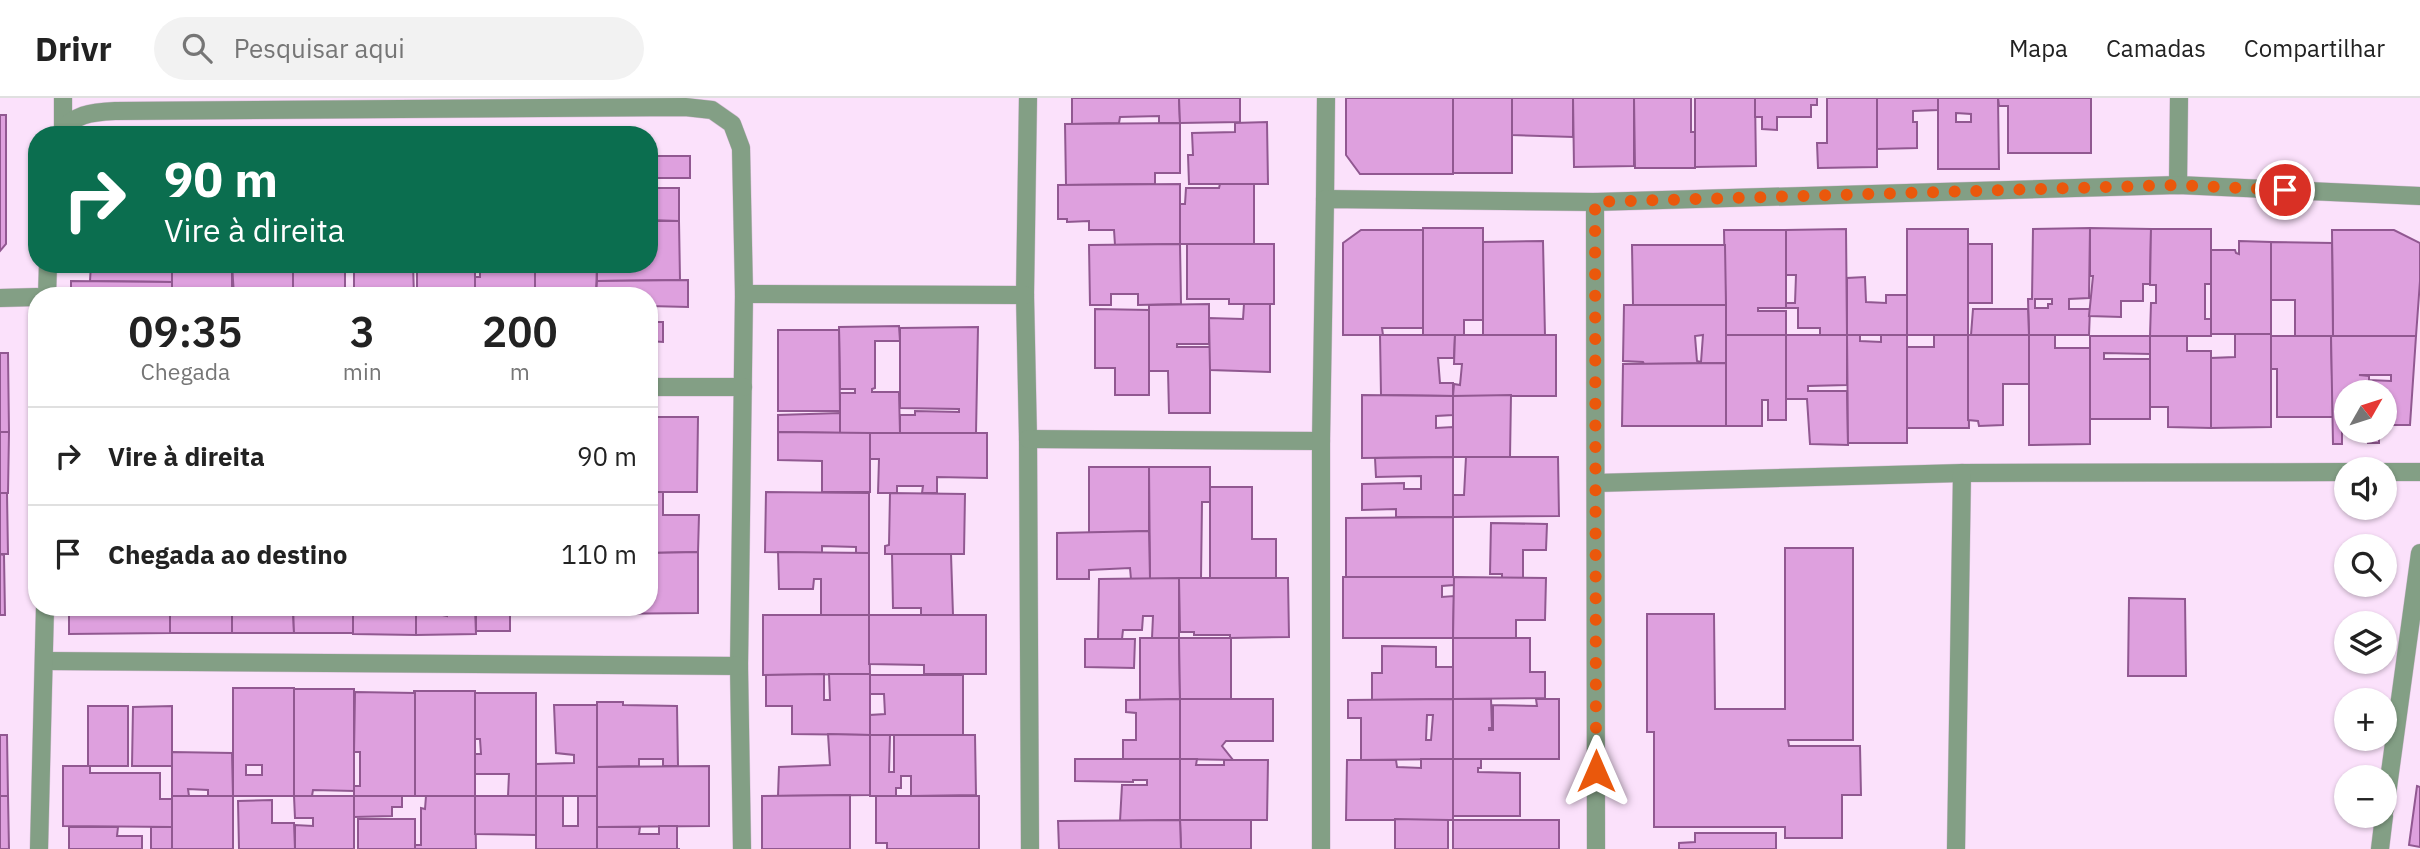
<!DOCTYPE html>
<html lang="pt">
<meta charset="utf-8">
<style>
body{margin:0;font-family:"IBM Plex Sans",sans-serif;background:#f2f2f2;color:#222;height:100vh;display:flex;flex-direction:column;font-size:26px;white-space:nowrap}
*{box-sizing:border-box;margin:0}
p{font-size:23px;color:#767676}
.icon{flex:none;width:38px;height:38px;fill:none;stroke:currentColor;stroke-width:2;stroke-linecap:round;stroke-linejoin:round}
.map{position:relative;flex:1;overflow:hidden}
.side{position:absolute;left:28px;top:189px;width:630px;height:329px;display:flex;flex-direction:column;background:#fff;border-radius:28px;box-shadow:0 2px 5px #0004}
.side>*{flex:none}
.top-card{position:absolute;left:28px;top:28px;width:630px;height:147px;border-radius:28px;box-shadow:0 2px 5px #0004;background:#0b6e4f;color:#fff;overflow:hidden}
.needle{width:46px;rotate:51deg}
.buttons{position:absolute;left:2334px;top:282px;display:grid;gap:14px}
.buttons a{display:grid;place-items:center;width:63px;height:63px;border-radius:50%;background:#fff;box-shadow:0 2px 5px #0004;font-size:35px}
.pin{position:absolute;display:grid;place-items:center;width:60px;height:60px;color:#fff;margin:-30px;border:4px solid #fff;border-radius:50%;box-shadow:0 2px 7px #0007}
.me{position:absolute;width:77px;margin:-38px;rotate:0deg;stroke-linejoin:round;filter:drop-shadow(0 0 5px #0008)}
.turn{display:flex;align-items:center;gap:24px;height:147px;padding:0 21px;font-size:32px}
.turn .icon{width:91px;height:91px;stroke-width:2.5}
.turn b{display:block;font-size:49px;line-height:60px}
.eta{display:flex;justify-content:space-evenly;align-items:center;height:119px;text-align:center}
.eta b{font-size:42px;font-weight:600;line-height:49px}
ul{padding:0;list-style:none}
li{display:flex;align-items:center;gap:21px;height:98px;padding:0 21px;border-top:2px solid #e0e0e0}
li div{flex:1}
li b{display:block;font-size:26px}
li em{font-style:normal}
header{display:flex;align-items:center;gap:42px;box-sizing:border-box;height:98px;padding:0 35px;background:#fff;border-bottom:2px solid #e0e0e0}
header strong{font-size:33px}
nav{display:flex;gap:38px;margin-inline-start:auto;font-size:24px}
.search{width:490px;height:63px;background:#f2f2f2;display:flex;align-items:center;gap:18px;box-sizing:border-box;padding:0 24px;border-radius:38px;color:#767676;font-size:26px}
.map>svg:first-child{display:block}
.building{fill:#dea0de;stroke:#915891;stroke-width:2;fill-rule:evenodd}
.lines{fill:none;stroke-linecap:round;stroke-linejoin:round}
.minor-casing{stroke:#d8bfd8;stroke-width:19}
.minor{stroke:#839f85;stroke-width:18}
.route{stroke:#ea580c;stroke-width:12;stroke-dasharray:0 21.6}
</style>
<header>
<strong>Drivr</strong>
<div class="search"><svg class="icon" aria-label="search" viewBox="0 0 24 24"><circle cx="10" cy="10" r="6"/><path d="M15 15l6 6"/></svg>Pesquisar aqui</div>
<nav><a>Mapa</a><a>Camadas</a><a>Compartilhar</a></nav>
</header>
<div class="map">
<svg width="2420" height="751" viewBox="0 0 2420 751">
<rect width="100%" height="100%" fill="#fbe1fb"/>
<!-- building -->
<g class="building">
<polygon points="1072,0 1179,0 1180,25 1159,25 1159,18 1120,19 1119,25 1072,26"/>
<polygon points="1179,0 1240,0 1240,24 1180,25"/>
<polygon points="1346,0 1453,0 1453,76 1360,76 1346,57"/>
<rect x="1453" y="0" width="59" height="75"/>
<polygon points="1512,0 1573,0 1573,39 1512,37"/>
<polygon points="1573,0 1634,0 1634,68 1574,69"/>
<polygon points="1634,0 1691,0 1691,34 1695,34 1695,70 1635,70"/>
<polygon points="1695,0 1755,0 1756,68 1695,69"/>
<polygon points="1755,0 1817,0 1817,7 1811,7 1811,19 1777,19 1777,32 1762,31 1762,19 1755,19"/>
<polygon points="1827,0 1877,0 1877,69 1818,70 1817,45 1827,45"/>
<polygon points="1877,0 1938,0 1938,12 1913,13 1913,24 1917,24 1917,50 1877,51"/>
<path d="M1938 0H1998L1999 71H1938ZM1956 15 1971 16V24H1956Z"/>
<polygon points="1998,0 2091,0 2091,55 2008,55 2008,8 1999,8"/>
<polygon points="0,17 6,17 6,146 0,153"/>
<polygon points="1267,24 1268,86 1189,86 1188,57 1193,57 1192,35 1235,34 1235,25"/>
<polygon points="1180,25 1180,75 1155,75 1155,86 1066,87 1065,26"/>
<rect x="649" y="58" width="41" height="22"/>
<polygon points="1180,86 1180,146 1115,147 1114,132 1089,132 1089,123 1067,124 1067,121 1058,121 1058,87"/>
<polygon points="1220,86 1254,86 1254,146 1180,146 1180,106 1185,106 1186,90 1219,90"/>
<polygon points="651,90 679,90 679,123 649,122"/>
<polygon points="651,123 679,123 680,182 597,183 597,166 649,166 649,128 651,128"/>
<polygon points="1423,130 1483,130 1483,222 1464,222 1464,237 1423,238"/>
<path d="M2090 130 2089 200 2069 201V211H2090L2089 237H2029L2028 201H2032L2033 131ZM2035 201H2052V206H2048V210H2035Z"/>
<polygon points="2090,130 2151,131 2150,186 2143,186 2143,203 2121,203 2121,219 2089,218 2093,178 2090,178"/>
<polygon points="1846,131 1847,237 1820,237 1820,230 1798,230 1798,210 1786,210 1786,205 1795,205 1796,177 1786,177 1786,132"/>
<rect x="1907" y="131" width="61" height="106"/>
<polygon points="2151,131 2211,131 2211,186 2205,186 2205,221 2211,221 2211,238 2150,238 2151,205 2156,205 2156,187 2150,187"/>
<polygon points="1361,132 1423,132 1423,230 1382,230 1383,237 1343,237 1343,145"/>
<polygon points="1724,132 1786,132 1786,210 1758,210 1758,213 1786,213 1786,237 1726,237"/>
<polygon points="2332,132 2394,132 2420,145 2420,183 2416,238 2333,238"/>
<polygon points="1543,143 1545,238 1483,237 1483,144"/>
<polygon points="2239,143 2271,144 2271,236 2211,236 2211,152 2235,152 2236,155 2239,156"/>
<polygon points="2271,144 2332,145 2333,238 2295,238 2295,202 2271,202"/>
<polygon points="1180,146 1181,206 1138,207 1138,196 1111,196 1111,207 1090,207 1089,147"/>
<polygon points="1187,146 1274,146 1274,206 1229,206 1229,201 1187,201"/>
<rect x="1968" y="146" width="24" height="59"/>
<polygon points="1632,147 1725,147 1726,207 1633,207"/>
<polygon points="91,166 141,166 141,169 151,169 151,166 172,166 172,184 90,183"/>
<rect x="172" y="166" width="60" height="32"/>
<polygon points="232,166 293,166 293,198 234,198"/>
<rect x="293" y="166" width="52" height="32"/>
<polygon points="354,166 413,166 414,198 354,198"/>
<polygon points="417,166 475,166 475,198 414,198 417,197"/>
<polygon points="480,166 535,166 535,198 475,198 475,179 480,179"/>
<polygon points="535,166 597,166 596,198 535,198"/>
<polygon points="1865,179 1866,204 1886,205 1886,197 1907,197 1907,237 1847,237 1847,180"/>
<polygon points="688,182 688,209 649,208 649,198 596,198 597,183"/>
<polygon points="71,183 172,184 172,198 71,198"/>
<polygon points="1209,206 1209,246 1177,246 1177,249 1210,249 1210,315 1169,315 1168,273 1149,273 1149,207"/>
<polygon points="1244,206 1270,206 1270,274 1210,272 1209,220 1243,221"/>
<path d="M1624 207H1726V265L1644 266 1643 264 1623 263ZM1703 237 1701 264 1697 263 1695 238Z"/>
<polygon points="1095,211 1149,212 1149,297 1115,297 1115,270 1095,270"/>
<polygon points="1973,211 2028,211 2029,237 1971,237"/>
<polygon points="649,224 663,224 663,244 649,243"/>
<polygon points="899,228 900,243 875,243 875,290 872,291 872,294 899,294 900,335 840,335 840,295 855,295 855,291 840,291 839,229"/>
<polygon points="978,229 976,335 900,335 900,317 915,317 915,313 959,314 959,311 900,310 900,230"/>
<polygon points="778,232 839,232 840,313 778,313"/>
<polygon points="2235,236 2271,236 2271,329 2211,330 2211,260 2235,259"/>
<polygon points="1380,237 1455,237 1454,260 1438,260 1440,285 1453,285 1453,298 1381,297"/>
<polygon points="1455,237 1556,237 1556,298 1453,298 1454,286 1460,287 1462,266 1454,266"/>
<polygon points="1726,237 1786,237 1786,322 1768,322 1768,302 1762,302 1762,328 1726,328"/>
<polygon points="1786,237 1847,237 1847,287 1808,288 1808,293 1847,293 1848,347 1810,346 1807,301 1786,301"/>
<polygon points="1847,237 1860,237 1860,243 1881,244 1881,237 1907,237 1907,345 1848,345"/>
<polygon points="1934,237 1968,237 1969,330 1907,330 1907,249 1934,249"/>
<polygon points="1968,237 2029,237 2029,286 2003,286 2003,327 1979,328 1978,323 1968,322"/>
<polygon points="2029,237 2055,237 2055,250 2090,250 2090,346 2029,347"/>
<polygon points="2090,238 2150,238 2150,256 2104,255 2104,261 2150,261 2150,321 2090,321"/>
<polygon points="2150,238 2187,238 2187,253 2211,253 2211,330 2168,329 2168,309 2150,309"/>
<polygon points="2271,238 2331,238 2333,319 2277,319 2277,271 2271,271"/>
<path d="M2331 238H2416L2410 327H2385V294H2347V331H2342V346H2333ZM2359 277H2391V283L2369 282V278Z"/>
<polygon points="0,255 8,255 9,334 0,334"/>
<polygon points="1726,265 1726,328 1622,328 1623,266"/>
<polygon points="1362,297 1453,298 1453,317 1436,318 1436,330 1453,329 1453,359 1362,360"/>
<polygon points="1511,297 1510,359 1453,359 1453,298"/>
<polygon points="840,315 840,335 778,334 778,317"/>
<polygon points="649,319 698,319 697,394 649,394"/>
<rect x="2368" y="332" width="11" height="13"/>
<polygon points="0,334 9,334 8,395 0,395"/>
<polygon points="778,334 870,335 870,394 822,394 822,363 778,362"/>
<polygon points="870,335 987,335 987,380 937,379 937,395 922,395 923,388 897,388 897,395 878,395 879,361 870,361"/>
<polygon points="1453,359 1453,419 1396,419 1396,411 1362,412 1362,386 1404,385 1404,391 1421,391 1421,378 1376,379 1375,360"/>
<polygon points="1466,359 1558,359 1559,418 1453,419 1453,397 1464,397"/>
<polygon points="1089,369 1149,369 1149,433 1089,435"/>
<polygon points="1149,369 1210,369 1210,404 1202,404 1201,481 1150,481"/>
<polygon points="1210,389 1252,389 1252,441 1276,441 1276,480 1210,480"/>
<polygon points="649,394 663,394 663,417 699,417 698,454 649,455"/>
<polygon points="766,394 869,395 869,455 856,455 856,449 822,448 822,455 765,454"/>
<polygon points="0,395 7,395 8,456 0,456"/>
<polygon points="890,395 965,396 964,456 885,456 885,448 889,447"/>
<polygon points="1453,419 1453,480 1346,479 1346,420"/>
<polygon points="1491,425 1547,426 1546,452 1523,452 1523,480 1502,480 1502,476 1490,476"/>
<polygon points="1149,433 1150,481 1131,481 1130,470 1089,472 1089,481 1057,481 1057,435"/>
<polygon points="1785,450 1853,450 1853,642 1788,642 1789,648 1860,648 1861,697 1842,697 1842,740 1785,740 1785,729 1654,729 1654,634 1647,634 1647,516 1714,516 1715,611 1785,611"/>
<polygon points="698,454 698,515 596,516 596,509 649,509 649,455"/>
<polygon points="778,454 869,455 869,517 821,517 821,481 814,481 813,491 779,491"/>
<polygon points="0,456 4,457 5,517 0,517"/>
<polygon points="892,456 951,456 953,517 921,517 921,510 893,510"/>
<polygon points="1343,479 1454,479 1454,487 1442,488 1442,499 1454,498 1453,540 1343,540"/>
<polygon points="1454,479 1546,480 1545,522 1516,522 1516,540 1453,540"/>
<polygon points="1179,480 1288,480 1289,539 1230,540 1230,537 1194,537 1194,534 1180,534"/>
<polygon points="1179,480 1179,540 1152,540 1153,518 1143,518 1142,532 1123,532 1122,541 1098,541 1099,481"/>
<polygon points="2129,500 2185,501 2186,578 2128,578"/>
<polygon points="69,509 170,509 170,535 69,536"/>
<polygon points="170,509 194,509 194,516 216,516 216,509 232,509 232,535 170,535"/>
<polygon points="232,509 293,509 294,535 232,535"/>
<polygon points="293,509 353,509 353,535 294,535"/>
<polygon points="353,509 416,509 416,537 353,536"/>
<polygon points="416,509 442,509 442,517 447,518 447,509 475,509 476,536 416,537"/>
<polygon points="476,509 503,509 503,517 510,517 510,533 476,533"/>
<rect x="535" y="509" width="61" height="7"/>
<polygon points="763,517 869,517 870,576 763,577"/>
<polygon points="869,517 986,517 986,576 924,576 924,567 869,566"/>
<polygon points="1140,540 1179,540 1180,601 1140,602"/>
<polygon points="1179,540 1231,540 1231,601 1180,601"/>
<polygon points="1453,540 1530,540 1530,574 1545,574 1545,600 1453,601"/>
<polygon points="1085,541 1135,541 1134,570 1085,569"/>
<polygon points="1382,548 1436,549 1436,569 1453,569 1453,601 1372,602 1372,575 1382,575"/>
<polygon points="824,576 824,602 830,602 829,576 870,576 870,637 792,636 792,608 766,608 766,577"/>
<polygon points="870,577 963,577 963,637 870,637 870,617 885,616 884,596 870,596"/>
<path d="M233 590H294V698H233ZM246 667H262V677H246Z"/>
<polygon points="294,591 354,591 354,693 313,692 312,698 294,698"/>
<polygon points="414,593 475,593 475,698 415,698"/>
<polygon points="355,594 415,595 415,698 354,698 354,688 360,688 360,654 354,654"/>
<polygon points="475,595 536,595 536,698 508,698 509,676 475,676 475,656 481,656 480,641 475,641"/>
<polygon points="1180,601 1273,601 1273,643 1226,643 1222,648 1233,662 1180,661"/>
<polygon points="1180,601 1180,661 1123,662 1123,642 1136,642 1136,615 1126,614 1126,602"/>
<path d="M1453 601V661L1361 662V620H1348V602ZM1427 617H1433L1431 642H1426Z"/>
<polygon points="1453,601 1491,601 1492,630 1489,630 1489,632 1493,632 1493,607 1537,608 1536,601 1559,601 1559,661 1453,661"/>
<polygon points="597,604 623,604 623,607 677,608 678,668 663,668 663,661 639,661 639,668 597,669"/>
<polygon points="554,607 597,607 597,698 536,698 536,666 574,665 574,657 556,655"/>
<rect x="88" y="608" width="40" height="60"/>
<polygon points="172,608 172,668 132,668 133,609"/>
<polygon points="828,636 870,637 870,697 778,698 779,669 830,667"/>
<polygon points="0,637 7,637 8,698 0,698"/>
<polygon points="870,637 890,637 889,674 894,674 894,637 975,637 976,697 911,698 911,678 901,678 901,690 896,690 896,698 870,698"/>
<polygon points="172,654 232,655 233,698 208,698 208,692 188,691 189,698 172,698"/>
<polygon points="1075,661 1180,661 1180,722 1120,723 1122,687 1147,687 1147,682 1133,682 1133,684 1075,683"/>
<polygon points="1180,661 1197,661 1196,667 1224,667 1224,662 1268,662 1267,722 1180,722"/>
<polygon points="1421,661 1453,661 1453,722 1346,722 1347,662 1396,662 1397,669 1421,670"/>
<polygon points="1453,661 1481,661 1481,670 1478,670 1478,674 1520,675 1520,718 1453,718"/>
<polygon points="63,668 90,668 90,675 160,675 160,701 172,701 172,729 63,728"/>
<polygon points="709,668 709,728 597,729 597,669"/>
<polygon points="2417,688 2420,689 2420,749 2409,747"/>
<polygon points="850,697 850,751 762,751 762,698"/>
<polygon points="0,698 8,698 9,751 0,751"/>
<rect x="172" y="698" width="61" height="53"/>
<polygon points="294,698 354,698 354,751 295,751 295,727 313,728 313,720 295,720"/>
<polygon points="354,698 402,698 402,709 392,709 392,718 354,719"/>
<polygon points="426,698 475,698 476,751 415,751 415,747 421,747 421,710 425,711"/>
<polygon points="475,698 536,698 536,737 475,736"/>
<polygon points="536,698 563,698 563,728 578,728 578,698 597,698 597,751 536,751"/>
<polygon points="876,698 979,698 979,751 887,751 887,745 876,745"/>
<polygon points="272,702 272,725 294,725 295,751 239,751 238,703"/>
<rect x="358" y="721" width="57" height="30"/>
<polygon points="1395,721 1448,722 1448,751 1395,751"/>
<polygon points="1180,722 1251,722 1251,751 1181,751"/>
<polygon points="1180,722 1181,751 1059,751 1058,723"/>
<rect x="1453" y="722" width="106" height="29"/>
<polygon points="659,728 677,728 677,751 680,751 597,751 597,729 640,729 639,736 659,736"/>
<polygon points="69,729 118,729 117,738 142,738 142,751 69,751"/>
<rect x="151" y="729" width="21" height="22"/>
<polygon points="1695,735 1776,735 1776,751 1679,751 1679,745 1695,744"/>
</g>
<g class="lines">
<defs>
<g id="minor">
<polyline points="1028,0 1025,197 1028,341 1030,751"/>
<polyline points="63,31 63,0"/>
<path d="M59 37C72 16 92 14 115 13L685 9 712 12 732 26 741 50 744 196 739 568 742 751"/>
<polyline points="2178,87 2179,0"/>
<polyline points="1325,101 1326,0"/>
<polyline points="1595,104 1596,751"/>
<polyline points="744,196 1025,197"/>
<polyline points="47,198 48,166"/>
<polyline points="0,200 37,199"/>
<polyline points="649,289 743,289"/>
<polyline points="1028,341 1321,343"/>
<polyline points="2385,374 2420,374"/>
<polyline points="1596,385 1962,375 2347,374"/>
<polyline points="45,563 739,568"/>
<polyline points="2385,711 2420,455"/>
<polyline points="39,751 45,509"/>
<polyline points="1321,751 1321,343 1325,101 1595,104 2178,87 2420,98"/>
<polyline points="1956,751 1962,375"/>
<polyline points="2380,751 2384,718"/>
</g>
</defs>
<!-- minor casing -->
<use href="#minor" class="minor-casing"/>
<!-- minor -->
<use href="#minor" class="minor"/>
</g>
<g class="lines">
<!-- route -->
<polyline class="route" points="1596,673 1595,104 2178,87 2285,92"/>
</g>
</svg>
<div class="buttons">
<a><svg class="needle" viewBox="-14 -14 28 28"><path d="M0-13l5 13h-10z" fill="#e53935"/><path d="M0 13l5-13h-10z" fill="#767676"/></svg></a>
<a><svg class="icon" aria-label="sound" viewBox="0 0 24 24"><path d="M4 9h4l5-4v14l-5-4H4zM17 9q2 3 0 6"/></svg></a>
<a><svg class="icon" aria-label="search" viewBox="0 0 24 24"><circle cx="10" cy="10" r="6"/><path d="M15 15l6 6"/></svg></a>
<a><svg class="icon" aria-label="layers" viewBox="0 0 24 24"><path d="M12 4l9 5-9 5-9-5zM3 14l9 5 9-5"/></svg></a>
<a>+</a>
<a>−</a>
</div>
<div class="pin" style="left:2285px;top:92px;background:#d93025"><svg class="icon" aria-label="arrive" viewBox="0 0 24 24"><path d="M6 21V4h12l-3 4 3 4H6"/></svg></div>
<svg class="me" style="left:1596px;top:673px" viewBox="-20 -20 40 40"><path d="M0-17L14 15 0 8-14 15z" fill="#ea580c" stroke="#fff" stroke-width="4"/></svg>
<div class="top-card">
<div class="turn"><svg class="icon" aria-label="right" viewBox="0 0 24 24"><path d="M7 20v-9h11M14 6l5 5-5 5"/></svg><div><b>90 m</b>Vire à direita</div></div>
</div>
<section class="side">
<div class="eta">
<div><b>09:35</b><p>Chegada</p></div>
<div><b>3</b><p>min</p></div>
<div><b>200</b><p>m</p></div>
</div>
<ul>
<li><svg class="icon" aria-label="right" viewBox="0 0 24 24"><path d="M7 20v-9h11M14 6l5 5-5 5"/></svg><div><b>Vire à direita</b></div><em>90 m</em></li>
<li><svg class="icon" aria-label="arrive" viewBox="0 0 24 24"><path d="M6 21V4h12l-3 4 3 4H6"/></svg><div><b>Chegada ao destino</b></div><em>110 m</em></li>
</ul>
</section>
</div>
